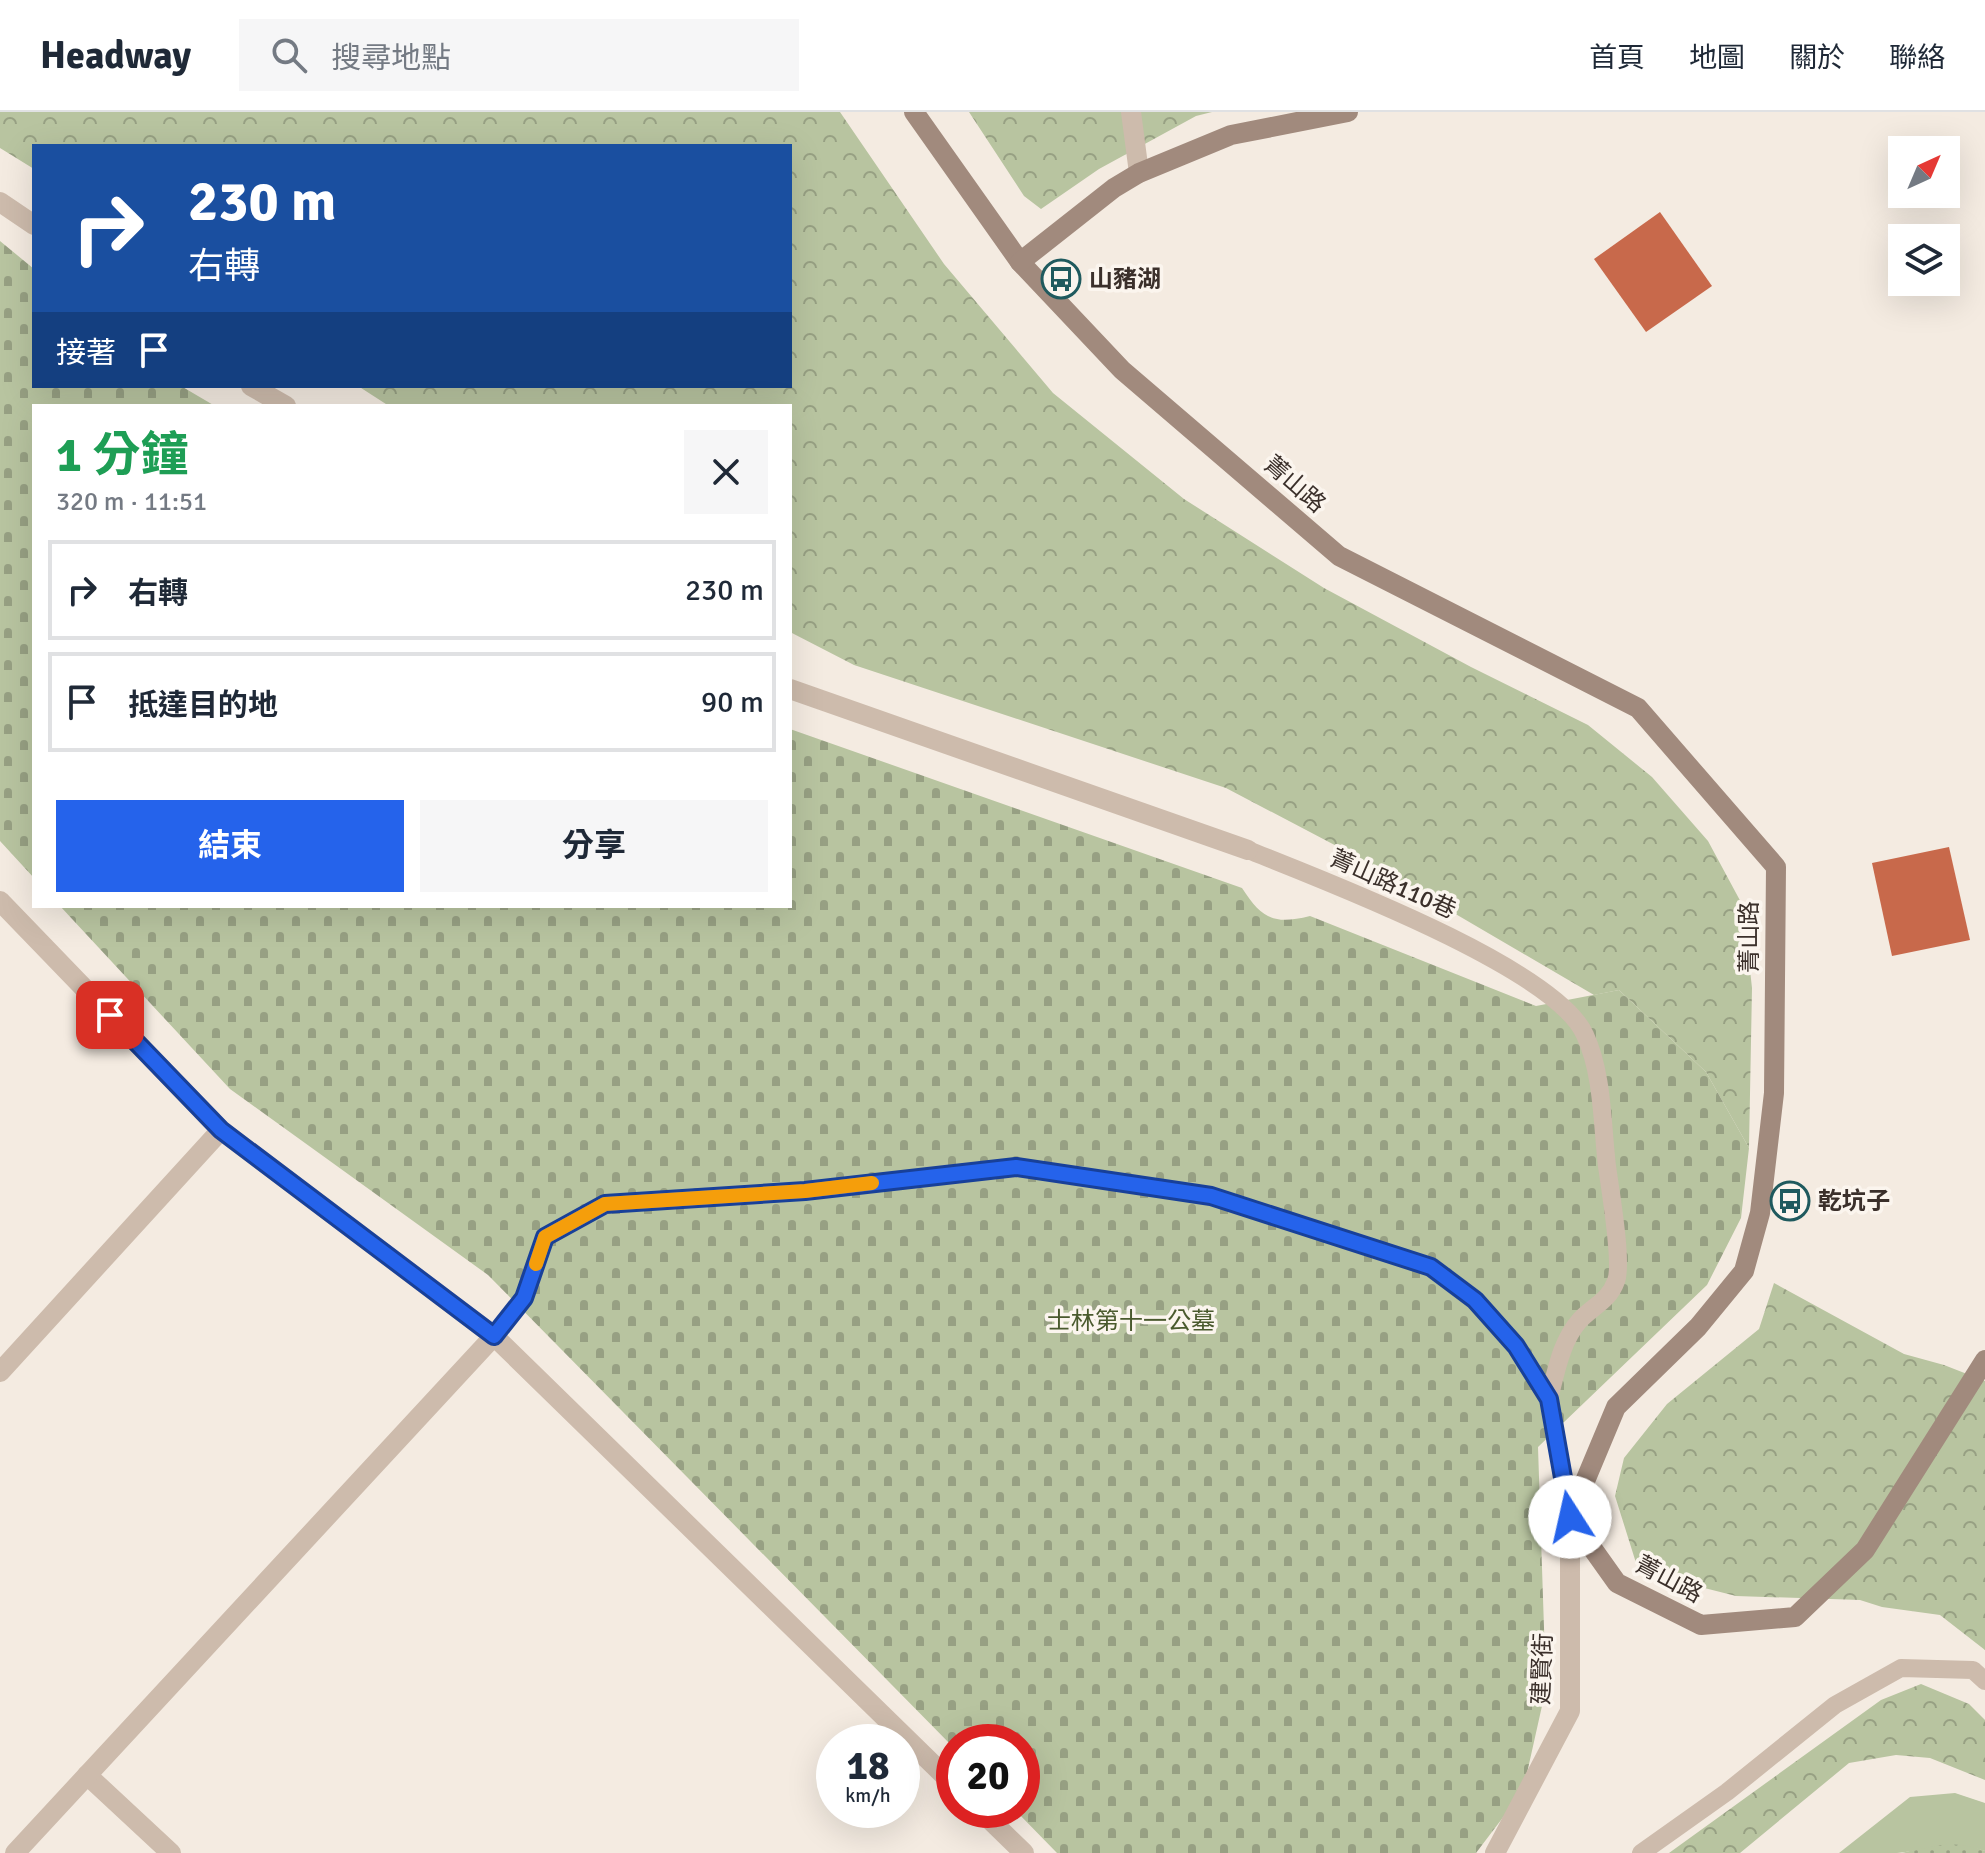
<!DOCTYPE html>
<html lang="zh-TW">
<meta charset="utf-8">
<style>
body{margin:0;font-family:Signika,"Noto Sans TC",sans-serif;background:#f6f6f7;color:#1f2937;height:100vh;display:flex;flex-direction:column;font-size:30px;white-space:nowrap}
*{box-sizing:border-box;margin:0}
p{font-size:26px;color:#747a83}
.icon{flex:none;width:44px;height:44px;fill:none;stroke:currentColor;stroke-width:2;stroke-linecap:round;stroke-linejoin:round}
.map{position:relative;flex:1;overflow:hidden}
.details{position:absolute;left:32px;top:292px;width:760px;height:504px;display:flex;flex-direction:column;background:#fff;border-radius:0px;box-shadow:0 8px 32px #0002}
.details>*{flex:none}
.banner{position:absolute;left:32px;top:32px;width:760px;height:244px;border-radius:0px;box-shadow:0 8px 32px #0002;background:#1a4fa0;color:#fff;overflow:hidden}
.needle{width:52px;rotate:44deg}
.buttons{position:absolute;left:1888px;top:24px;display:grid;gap:16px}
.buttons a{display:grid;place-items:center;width:72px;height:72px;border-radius:0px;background:#fff;box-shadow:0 8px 32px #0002;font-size:40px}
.speed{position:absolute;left:816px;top:1612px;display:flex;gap:16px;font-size:40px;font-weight:700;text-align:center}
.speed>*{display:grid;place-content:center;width:104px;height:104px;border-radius:50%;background:#fff;box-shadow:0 8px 32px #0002;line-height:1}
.speed small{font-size:20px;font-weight:400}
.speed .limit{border:12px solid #d22;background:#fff;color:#111}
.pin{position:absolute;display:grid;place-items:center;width:68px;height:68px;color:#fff;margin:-34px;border-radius:16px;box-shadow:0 4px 12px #0006}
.me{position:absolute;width:88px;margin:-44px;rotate:350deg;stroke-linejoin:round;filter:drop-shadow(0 0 6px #0008)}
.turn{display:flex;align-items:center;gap:28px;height:168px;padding:0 24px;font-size:36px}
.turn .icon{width:104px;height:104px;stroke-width:2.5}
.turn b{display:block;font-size:56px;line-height:68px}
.then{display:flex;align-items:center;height:76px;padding:0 24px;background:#0003;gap:16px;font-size:30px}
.round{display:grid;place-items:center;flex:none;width:84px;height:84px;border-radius:0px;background:#f6f6f7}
.summary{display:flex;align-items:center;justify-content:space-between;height:136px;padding:0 24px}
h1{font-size:48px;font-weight:700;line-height:60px;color:#1e9e55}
.action{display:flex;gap:16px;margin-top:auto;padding:16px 24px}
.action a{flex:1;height:92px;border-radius:0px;background:#2563eb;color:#fff;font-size:32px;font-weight:700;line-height:92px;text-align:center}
.action a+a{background:#f6f6f7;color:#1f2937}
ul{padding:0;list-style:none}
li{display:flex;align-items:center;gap:24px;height:100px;margin:0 16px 12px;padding:0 8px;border:4px solid #e0e1e3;border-radius:0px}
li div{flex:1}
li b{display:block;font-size:30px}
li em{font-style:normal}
header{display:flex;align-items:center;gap:48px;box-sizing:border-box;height:112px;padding:0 40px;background:#fff;border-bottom:2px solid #e0e1e3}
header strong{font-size:38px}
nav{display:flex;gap:44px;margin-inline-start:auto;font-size:28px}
.search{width:560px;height:72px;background:#f6f6f7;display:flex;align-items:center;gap:20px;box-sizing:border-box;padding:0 28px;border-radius:0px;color:#747a83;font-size:30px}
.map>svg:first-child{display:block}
.grass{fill:url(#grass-dots)}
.forest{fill:url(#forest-crowns)}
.cemetery{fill:url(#cemetery-stones)}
.park{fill:#b8c4a0}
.building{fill:#c8694b}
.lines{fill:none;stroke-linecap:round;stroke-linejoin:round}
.lane{stroke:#cdbbac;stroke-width:18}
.street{stroke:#cdbbac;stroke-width:20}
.secondary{stroke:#a18a7d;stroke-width:20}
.route-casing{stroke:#184099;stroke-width:20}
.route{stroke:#2563eb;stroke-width:14}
.slow{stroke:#f59e0b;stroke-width:14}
.labels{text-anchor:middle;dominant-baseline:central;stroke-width:7;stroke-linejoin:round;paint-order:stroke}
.poi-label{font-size:24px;font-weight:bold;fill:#3b302b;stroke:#fbf5ee;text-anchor:start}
.street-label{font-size:24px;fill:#3b302b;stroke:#fbf5ee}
.park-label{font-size:24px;fill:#4a5a2e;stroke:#fbf5ee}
</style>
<header>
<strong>Headway</strong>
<div class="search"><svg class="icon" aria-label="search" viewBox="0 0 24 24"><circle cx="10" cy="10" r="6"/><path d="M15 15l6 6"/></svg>搜尋地點</div>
<nav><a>首頁</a><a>地圖</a><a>關於</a><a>聯絡</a></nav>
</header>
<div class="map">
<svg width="1985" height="1741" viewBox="0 0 1985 1741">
<defs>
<pattern id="grass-dots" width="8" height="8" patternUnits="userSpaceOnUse" patternTransform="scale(2)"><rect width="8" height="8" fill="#b8c4a0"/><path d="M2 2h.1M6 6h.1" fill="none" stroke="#97a083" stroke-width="1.8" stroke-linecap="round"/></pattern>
<pattern id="forest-crowns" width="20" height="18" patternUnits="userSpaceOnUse" patternTransform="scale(2)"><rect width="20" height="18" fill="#b8c4a0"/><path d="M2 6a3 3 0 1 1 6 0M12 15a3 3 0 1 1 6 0" fill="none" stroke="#97a083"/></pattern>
<pattern id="cemetery-stones" width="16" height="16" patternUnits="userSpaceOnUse" patternTransform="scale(2)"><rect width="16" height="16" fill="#b8c4a0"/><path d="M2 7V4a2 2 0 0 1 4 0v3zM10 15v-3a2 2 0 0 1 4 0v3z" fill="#97a083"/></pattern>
</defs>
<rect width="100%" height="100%" fill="#f4ebe1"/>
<!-- grass -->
<polygon class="grass" points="1963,1731 1985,1739 1985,1741 1902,1741 1936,1732"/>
<!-- forest -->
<g class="forest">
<polygon points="0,0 840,0 944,152 1053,281 1184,387 1324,476 1471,555 1588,613 1652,665 1708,729 1743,794 1752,876 1749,1036 1706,960 1619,878 1594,883 1365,749 1226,676 854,553 790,520 790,294 389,294 358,274 790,274 790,34 34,34 34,57 0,36"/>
<polygon points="969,0 1212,0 1196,4 1099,57 1041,97 1024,84"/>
<polygon points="1774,1171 1904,1242 1944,1253 1985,1269 1985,1538 1940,1503 1882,1495 1860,1488 1736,1484 1657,1464 1637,1454 1615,1384 1624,1346 1667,1292 1759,1217"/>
<polygon points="1921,1572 1969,1592 1985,1608 1985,1668 1930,1646 1896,1643 1849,1651 1740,1741 1669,1741 1881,1588"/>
</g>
<!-- cemetery -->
<g class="cemetery">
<polygon points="0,129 34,157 34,274 181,274 215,294 34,294 34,766 0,729"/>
<path d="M790 617 1242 776C1262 807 1274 813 1310 804L1536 894 1619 878 1706 960 1749 1036 1741 1106 1707 1173 1538 1335 1546 1576 1523 1679 1476 1741H1057L1015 1698H1022V1630H954V1636L488 1163 230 977 60 794H790Z"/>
</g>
<!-- park -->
<path class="park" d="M1955 1681 1985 1691V1739C1943 1725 1935 1737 1897 1741 1878 1741 1858 1741 1839 1741L1910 1685Z"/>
<!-- building -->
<g class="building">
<polygon points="1660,100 1712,174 1646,220 1594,147"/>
<polygon points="1949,735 1970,828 1892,844 1872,751"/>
</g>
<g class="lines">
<!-- lane -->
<g class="lane">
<path d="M1248 738C1320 767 1556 856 1585 923 1603 962 1602 1012 1607 1054 1610 1077 1623 1151 1616 1169 1609 1189 1593 1194 1580 1208 1561 1229 1556 1260 1549 1287"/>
<polyline points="494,1224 524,1186 545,1125 605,1092 805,1079 1016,1055 1211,1084 1431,1155 1475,1188 1516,1234 1549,1287 1570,1405"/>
<polyline points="1641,1741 1727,1680 1835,1593 1901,1556 1973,1558 1985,1569"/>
</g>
<!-- street -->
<g class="street">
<polyline points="1131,0 1139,61"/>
<polyline points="0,90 34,113"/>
<polyline points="251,274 286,294"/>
<polyline points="790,577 1248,738"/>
<polyline points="0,789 221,1018 494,1224 954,1673"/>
<polyline points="0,1260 221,1018"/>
<polyline points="87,1663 171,1741"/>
<polyline points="980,1698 1024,1741"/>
<polyline points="15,1741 494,1224"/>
<polyline points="1495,1741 1570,1599 1570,1405"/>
</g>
<!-- secondary -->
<g class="secondary">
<polyline points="914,0 1020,150 1122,258 1339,444 1638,596 1776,755 1774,981 1760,1101 1744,1159 1698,1215 1616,1295 1570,1405 1617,1471 1701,1513 1795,1505 1865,1438 1985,1248"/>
<polyline points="1020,150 1114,76 1139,61 1231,23 1348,0"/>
</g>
</g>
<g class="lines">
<defs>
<polyline id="route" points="110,903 221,1018 494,1224 524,1186 545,1125 605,1092 805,1079 1016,1055 1211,1084 1431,1155 1475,1188 1516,1234 1549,1287 1570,1405"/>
</defs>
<!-- route casing -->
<use href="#route" class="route-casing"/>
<!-- route -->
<use href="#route" class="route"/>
<!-- slow -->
<polyline class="slow" points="536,1152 545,1125 605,1092 805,1079 872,1071"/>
</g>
<!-- icons -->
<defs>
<symbol id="bus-ring" viewBox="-11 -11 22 22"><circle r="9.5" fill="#fbf5ee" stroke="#1f5a5e" stroke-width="1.5"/><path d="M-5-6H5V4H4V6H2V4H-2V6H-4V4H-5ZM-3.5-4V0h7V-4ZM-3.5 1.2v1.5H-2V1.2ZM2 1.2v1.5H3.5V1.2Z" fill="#1f5a5e"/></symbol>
</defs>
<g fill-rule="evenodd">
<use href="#bus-ring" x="1039" y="145" width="44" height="44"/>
<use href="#bus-ring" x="1768" y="1067" width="44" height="44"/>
</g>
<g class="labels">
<!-- poi labels -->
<g class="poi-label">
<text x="1089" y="167">山豬湖</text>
<text x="1818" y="1089">乾坑子</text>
</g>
<!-- street labels -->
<g class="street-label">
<text transform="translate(1295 372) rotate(41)">菁山路</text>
<text transform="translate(1393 772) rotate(24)">菁山路110巷</text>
<text transform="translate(1749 825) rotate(-90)">菁山路</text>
<text transform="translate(1669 1467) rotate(28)">菁山路</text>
<text transform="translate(1542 1557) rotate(-88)">建賢街</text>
</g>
<!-- park labels -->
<g class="park-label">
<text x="1131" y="1209">士林第十一公墓</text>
</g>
</g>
</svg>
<div class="buttons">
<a><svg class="needle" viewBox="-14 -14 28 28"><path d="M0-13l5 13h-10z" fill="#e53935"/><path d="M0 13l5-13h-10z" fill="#747a83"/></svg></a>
<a><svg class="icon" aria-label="layers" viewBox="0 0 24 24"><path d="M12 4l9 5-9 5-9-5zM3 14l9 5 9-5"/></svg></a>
</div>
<div class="speed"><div>18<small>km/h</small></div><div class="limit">20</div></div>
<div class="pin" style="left:110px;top:903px;background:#d93025"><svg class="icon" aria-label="arrive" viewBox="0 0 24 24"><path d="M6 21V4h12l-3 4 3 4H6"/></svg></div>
<svg class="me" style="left:1570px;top:1405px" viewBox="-20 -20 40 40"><circle r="19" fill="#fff"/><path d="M0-13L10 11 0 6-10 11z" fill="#2563eb"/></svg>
<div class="banner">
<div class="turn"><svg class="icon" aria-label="right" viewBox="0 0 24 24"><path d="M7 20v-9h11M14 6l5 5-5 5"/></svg><div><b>230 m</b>右轉</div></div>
<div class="then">接著<svg class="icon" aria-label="arrive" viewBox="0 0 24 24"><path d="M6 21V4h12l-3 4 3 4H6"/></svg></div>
</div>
<section class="details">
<div class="summary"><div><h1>1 分鐘</h1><p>320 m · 11:51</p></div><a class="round"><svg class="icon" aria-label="close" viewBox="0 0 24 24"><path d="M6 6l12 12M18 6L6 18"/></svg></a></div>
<ul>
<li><svg class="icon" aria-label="right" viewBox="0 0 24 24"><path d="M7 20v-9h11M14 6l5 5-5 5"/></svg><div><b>右轉</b></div><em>230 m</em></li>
<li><svg class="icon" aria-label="arrive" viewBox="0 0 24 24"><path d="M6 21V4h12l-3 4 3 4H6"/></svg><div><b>抵達目的地</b></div><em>90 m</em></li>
</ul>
<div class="action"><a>結束</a><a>分享</a></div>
</section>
</div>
